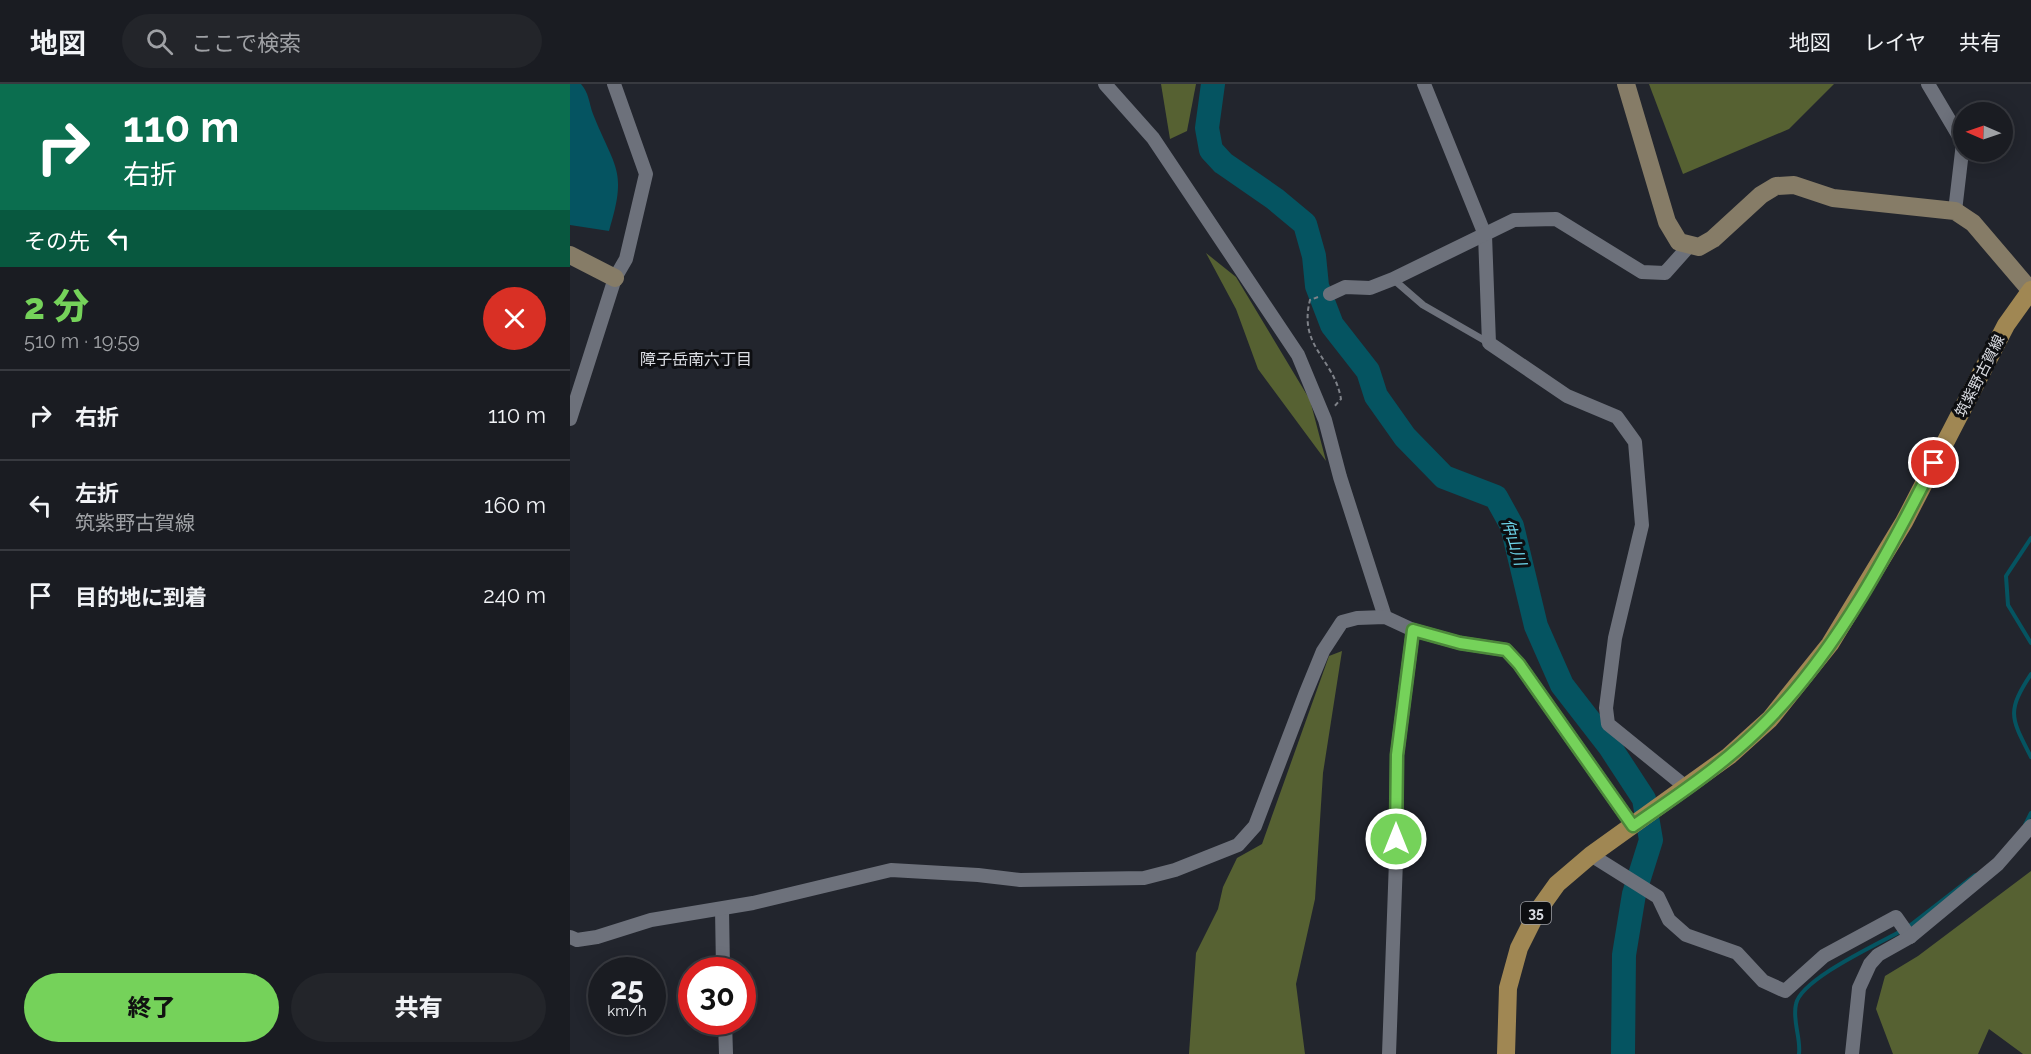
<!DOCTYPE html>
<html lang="ja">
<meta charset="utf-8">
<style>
body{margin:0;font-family:Raleway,"Noto Sans JP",sans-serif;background:#23252a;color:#f1f3f6;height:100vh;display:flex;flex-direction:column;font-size:22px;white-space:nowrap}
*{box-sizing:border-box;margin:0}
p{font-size:20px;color:#9fa1a5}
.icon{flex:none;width:33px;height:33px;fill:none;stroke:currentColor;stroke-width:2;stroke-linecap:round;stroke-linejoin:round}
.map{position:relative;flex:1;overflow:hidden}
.drawer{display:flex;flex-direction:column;background:#1a1c22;width:570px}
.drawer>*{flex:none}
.banner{background:#0b6e4f;color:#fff;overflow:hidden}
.needle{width:39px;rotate:272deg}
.controls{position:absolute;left:1383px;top:18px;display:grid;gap:12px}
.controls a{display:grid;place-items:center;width:60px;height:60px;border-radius:50%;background:#1a1c22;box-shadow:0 3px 15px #0003,0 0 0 2px #383a40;font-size:30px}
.speed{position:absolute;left:18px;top:873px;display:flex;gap:12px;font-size:30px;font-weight:700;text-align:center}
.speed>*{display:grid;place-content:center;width:78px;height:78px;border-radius:50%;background:#1a1c22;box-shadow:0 3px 15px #0003,0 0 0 2px #383a40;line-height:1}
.speed small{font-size:15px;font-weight:400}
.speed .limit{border:9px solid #d22;background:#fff;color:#111}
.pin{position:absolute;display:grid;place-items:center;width:51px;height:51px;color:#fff;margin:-26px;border:3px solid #fff;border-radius:50%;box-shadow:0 2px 6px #0007}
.me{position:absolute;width:66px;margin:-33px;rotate:0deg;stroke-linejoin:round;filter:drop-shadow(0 0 4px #0008)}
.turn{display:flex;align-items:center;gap:21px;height:126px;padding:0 24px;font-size:27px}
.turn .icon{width:78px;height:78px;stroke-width:2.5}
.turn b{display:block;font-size:42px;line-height:51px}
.then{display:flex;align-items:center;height:57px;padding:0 24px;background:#0003;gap:12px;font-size:22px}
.round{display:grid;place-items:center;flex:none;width:63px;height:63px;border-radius:32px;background:#23252a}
.summary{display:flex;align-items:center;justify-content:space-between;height:102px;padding:0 24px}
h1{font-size:36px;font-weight:800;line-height:45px;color:#75d25a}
.primary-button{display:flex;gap:12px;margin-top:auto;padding:12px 24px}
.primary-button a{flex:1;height:69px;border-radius:36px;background:#75d25a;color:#111;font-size:24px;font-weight:800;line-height:69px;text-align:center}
.primary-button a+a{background:#23252a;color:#f1f3f6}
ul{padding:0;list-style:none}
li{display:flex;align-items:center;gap:18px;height:90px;padding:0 24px;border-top:2px solid #383a40}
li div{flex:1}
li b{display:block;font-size:22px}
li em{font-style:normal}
header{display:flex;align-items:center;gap:36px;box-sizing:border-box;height:84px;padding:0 30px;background:#1a1c22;border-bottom:2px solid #383a40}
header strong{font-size:28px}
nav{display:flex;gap:33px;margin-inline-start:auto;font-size:21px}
.search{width:420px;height:54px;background:#23252a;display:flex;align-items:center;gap:15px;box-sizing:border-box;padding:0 21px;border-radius:33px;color:#9fa1a5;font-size:22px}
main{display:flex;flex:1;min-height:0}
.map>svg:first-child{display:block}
.forest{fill:#566132}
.water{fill:#055461}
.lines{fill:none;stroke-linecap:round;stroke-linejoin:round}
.stream{stroke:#055461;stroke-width:4}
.river{stroke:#055461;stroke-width:24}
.path{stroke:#7f8289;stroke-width:2;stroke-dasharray:4.5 3;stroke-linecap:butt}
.lane{stroke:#6d717b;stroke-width:7}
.street{stroke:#6d717b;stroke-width:14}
.secondary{stroke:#867c67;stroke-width:18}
.primary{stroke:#a08753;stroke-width:18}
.route-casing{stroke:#4c883a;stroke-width:15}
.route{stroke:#75d25a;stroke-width:10}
.labels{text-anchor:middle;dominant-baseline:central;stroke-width:6;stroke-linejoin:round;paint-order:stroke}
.shield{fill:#0d0e11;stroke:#9ea0a5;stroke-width:1.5}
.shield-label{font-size:14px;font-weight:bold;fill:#dcdee4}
.street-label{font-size:15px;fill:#dcdee4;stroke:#0d0e11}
.neighbourhood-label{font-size:16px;fill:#dcdee4;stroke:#0d0e11}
.water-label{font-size:16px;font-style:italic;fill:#6cd3e8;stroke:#0d0e11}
</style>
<header>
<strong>地図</strong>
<div class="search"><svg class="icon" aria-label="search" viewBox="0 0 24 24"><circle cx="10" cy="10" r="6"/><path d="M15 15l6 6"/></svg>ここで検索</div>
<nav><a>地図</a><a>レイヤ</a><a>共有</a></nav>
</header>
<main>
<section class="drawer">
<div class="banner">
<div class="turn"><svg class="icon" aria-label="right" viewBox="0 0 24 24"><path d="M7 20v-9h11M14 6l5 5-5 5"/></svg><div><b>110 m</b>右折</div></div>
<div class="then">その先<svg class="icon" aria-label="left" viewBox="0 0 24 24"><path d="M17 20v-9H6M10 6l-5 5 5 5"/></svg></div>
</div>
<div class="summary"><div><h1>2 分</h1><p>510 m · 19:59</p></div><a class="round" style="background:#d93025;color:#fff"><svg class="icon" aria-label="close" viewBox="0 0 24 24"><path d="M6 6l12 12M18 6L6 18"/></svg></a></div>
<ul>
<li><svg class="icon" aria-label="right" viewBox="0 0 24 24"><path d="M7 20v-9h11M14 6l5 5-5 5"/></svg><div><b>右折</b></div><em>110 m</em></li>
<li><svg class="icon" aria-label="left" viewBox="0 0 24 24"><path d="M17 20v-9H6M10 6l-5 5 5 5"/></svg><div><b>左折</b><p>筑紫野古賀線</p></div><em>160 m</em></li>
<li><svg class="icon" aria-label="arrive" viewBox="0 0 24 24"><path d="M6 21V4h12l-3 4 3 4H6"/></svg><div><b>目的地に到着</b></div><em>240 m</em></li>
</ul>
<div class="primary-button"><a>終了</a><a>共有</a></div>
</section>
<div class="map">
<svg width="1461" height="970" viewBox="0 0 1461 970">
<rect width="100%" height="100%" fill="#22252d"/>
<!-- forest -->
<g class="forest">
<polygon points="591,0 626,0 617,47 600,55"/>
<polygon points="1079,0 1264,0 1219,45 1113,90"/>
<polygon points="636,169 666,193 740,316 756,377 688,285 666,225"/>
<polygon points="772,567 753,689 745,815 726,900 735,970 619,970 626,869 648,825 653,803 667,774 692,760 759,572"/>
<polygon points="1461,787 1461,970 1453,970 1419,945 1408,970 1323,970 1306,925 1315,892 1348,872"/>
</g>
<!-- water -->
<path class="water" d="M0 0H11C19 9 19 19 23 30 45 85 58 86 39 147L0 141Z"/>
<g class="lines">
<!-- stream -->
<g class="stream">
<polyline points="1461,454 1436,492 1438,521 1461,559"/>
<path d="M1461 590C1436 628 1441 634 1461 673"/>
<polyline points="1455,741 1461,729"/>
<polyline points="1338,843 1405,791"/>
<path d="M1229 970C1231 953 1222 937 1226 920 1231 895 1308 860 1331 847"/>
</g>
<!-- river -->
<polyline class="river" points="643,0 637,44 641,66 653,79 705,115 735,140 744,172 747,202 762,241 798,287 806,312 835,353 874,393 926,413 942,442 966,542 992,601 1040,663 1074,715 1081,756 1064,810 1054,871 1053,970"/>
<!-- path -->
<path class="path" d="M748 213 740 216C728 263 764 274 771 315L763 324"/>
<!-- lane -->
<polyline class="lane" points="823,195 853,221 919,259"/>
<!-- street -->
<g class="street">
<polyline points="535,0 583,54 728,271 755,336 770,393 815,533"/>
<polyline points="854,0 915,151 919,259 997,312 1047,333 1065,358 1072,441 1045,554 1036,624 1038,640 1117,704"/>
<polyline points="1358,0 1393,59 1385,127"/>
<polyline points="760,210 775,203 800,204 823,195 944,136 986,135 1072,188 1095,189 1120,161"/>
<polyline points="0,335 45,194 56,175 76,90 44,0"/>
<polyline points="1021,771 1088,813 1099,836 1116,851 1167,869 1193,897 1215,907 1254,872 1326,833 1340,853"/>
<polyline points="152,825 153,886"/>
<polyline points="0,853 7,856 27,853 81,836 183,819 321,786 408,791 450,796 574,794 605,786 668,761 685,742 735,611 753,567 772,538 787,534 815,533 843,546 890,559 936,566 949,580 1063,742"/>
<polyline points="155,938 156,970"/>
<polyline points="819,970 826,776 827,671 843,546"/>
<polyline points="1282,970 1289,904 1300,880 1308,871 1340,853 1428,780 1461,742"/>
</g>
<!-- secondary -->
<g class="secondary">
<polyline points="1056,0 1097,138 1109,158 1129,163 1143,155 1191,111 1206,102 1224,101 1263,114 1385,127 1403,139 1461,207"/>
<polyline points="0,171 45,194"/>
</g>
<!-- primary -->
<polyline class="primary" points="936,970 938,904 949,864 967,828 987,800 1021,771 1159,672 1200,635 1260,560 1334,438 1436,241 1461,206"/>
</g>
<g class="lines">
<defs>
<path id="route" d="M826 755 827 671 843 546 890 559 936 566 949 580 1063 742C1110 710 1159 677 1199 635 1269 563 1319 468 1364 379"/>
</defs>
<!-- route casing -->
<use href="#route" class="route-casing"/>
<!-- route -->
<use href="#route" class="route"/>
</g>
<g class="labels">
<!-- shield labels -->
<rect class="shield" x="951" y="818" width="30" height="22" rx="4.5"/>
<g class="shield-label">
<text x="966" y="829">35</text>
</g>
<!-- street labels -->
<g class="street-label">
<text transform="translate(1410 292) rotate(-63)">筑紫野古賀線</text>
</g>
<!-- neighbourhood labels -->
<g class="neighbourhood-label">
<text x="126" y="275">障子岳南六丁目</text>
</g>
<!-- water labels -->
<g class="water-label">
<text transform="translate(944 458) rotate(73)">仲山川</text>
</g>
</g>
</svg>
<div class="controls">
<a><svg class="needle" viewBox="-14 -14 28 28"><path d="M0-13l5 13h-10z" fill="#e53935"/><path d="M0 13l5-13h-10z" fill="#9fa1a5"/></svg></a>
</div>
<div class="speed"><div>25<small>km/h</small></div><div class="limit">30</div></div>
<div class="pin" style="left:1364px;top:379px;background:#d93025"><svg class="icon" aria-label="arrive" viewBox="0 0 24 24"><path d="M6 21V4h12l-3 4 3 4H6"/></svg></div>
<svg class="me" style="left:826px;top:755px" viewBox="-20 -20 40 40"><circle r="17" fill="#75d25a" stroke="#fff" stroke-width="3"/><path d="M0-11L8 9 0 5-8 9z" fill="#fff"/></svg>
</div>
</main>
